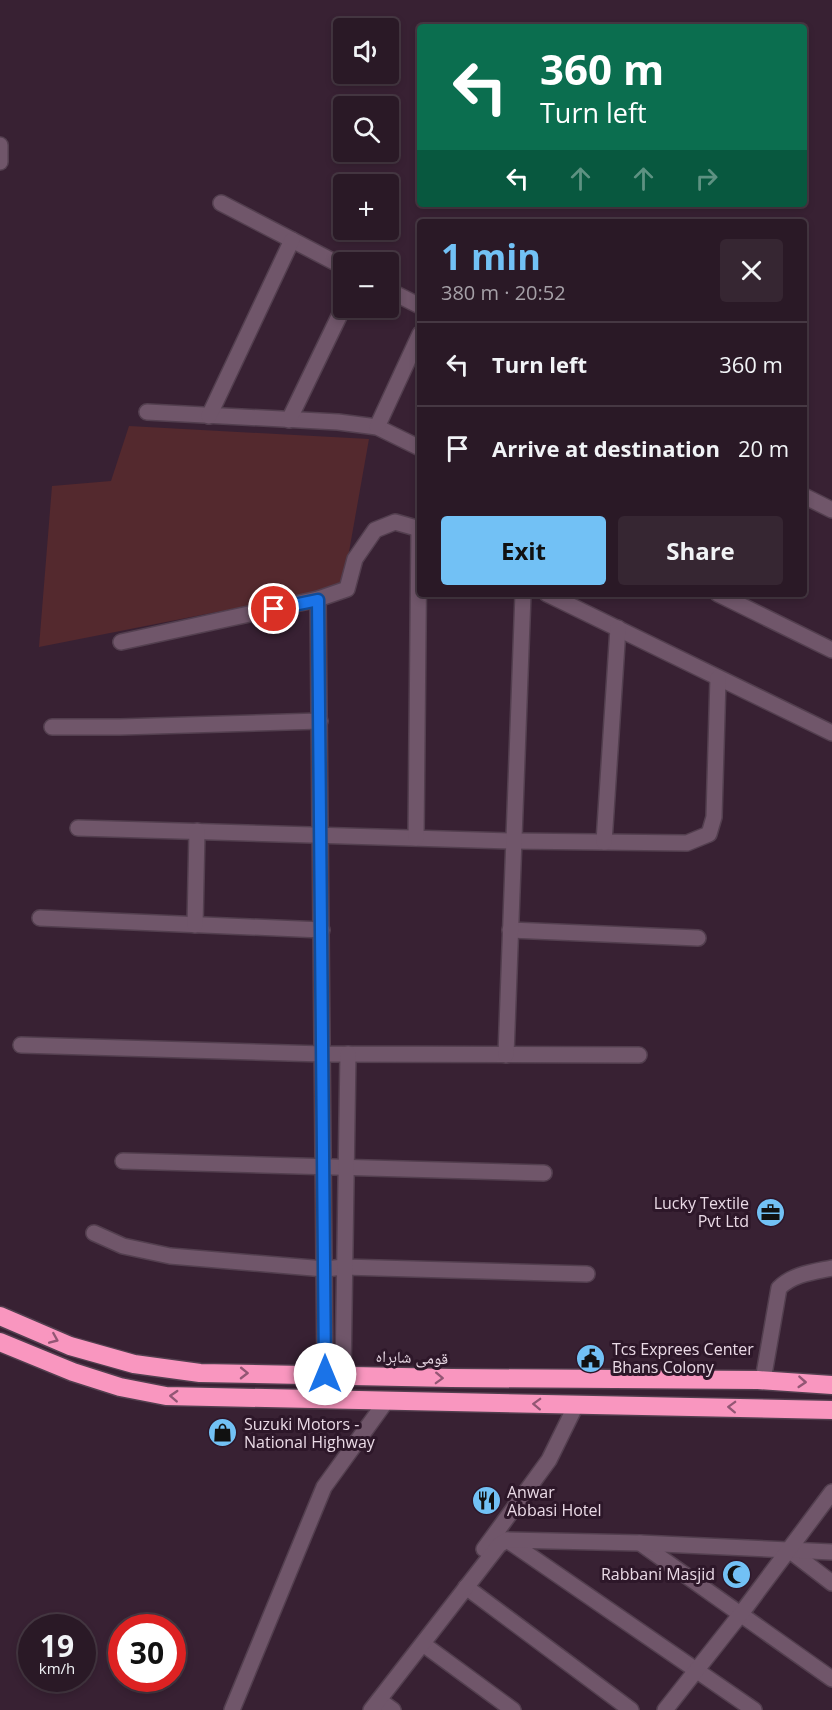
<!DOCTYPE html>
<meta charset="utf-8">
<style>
body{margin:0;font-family:"Open Sans","Noto Naskh Arabic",sans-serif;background:#362632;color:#f1f3f6;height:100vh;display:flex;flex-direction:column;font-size:22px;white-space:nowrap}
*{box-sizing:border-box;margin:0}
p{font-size:20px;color:#a5a0a7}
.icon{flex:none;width:33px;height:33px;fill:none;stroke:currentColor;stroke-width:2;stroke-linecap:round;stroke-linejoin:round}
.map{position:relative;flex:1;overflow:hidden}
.details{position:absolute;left:417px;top:219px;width:390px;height:378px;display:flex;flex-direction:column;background:#2a1926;border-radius:6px;box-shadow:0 3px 9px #0003,0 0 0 2px #463843}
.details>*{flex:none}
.top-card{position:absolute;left:417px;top:24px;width:390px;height:183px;border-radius:6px;box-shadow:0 3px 9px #0003,0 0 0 2px #463843;background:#0b6e4f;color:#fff;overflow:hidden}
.buttons{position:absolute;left:333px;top:18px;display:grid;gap:12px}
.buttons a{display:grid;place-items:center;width:66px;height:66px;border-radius:6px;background:#2a1926;box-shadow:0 3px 9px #0003,0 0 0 2px #463843;font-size:30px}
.speed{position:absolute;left:18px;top:1614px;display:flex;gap:12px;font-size:30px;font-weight:700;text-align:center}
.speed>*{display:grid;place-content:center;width:78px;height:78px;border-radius:50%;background:#2a1926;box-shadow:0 3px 9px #0003,0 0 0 2px #463843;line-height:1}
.speed small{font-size:15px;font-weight:400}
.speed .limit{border:9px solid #d22;background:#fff;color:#111}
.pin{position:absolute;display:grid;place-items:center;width:51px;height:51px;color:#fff;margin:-26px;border:3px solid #fff;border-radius:50%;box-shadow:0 2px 6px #0007}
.me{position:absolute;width:66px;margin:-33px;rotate:0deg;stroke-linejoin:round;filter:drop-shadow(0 0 4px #0008)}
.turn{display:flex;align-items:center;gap:21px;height:126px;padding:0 24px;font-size:27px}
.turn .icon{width:78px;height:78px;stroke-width:2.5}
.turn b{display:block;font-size:42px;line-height:51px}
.lanes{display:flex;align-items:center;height:57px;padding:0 24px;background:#0003;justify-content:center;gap:30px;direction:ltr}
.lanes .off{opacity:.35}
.round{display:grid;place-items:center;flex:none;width:63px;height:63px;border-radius:6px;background:#362632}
.overview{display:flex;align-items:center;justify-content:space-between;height:102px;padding:0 24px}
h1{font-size:36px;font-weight:700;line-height:45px;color:#72c1f5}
.button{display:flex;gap:12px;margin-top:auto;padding:12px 24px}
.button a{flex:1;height:69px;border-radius:6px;background:#72c1f5;color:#111;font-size:24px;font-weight:700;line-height:69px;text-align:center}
.button a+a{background:#362632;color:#f1f3f6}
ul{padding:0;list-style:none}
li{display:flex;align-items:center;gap:18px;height:84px;padding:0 24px;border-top:2px solid #463843}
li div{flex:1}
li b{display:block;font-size:22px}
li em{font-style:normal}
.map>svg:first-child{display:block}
.green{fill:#54292e}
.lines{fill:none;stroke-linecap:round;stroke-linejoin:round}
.minor-casing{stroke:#533f4f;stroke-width:18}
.highway-casing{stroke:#533f4f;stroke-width:21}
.minor{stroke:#70566a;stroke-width:15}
.highway{stroke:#f996bf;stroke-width:18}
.oneway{stroke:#935674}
.route-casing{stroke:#114b97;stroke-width:15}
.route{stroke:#1a73e8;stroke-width:10}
.labels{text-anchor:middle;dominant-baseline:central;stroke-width:6;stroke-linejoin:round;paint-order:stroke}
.poi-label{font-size:16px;fill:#eadae6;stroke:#2d1729;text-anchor:start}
.street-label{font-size:16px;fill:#eadae6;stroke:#2d1729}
</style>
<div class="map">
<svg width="832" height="1710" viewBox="0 0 832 1710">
<rect width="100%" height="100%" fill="#382133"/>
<!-- green -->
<polygon class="green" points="129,426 369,439 344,580 333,589 39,647 52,486 111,481"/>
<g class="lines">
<defs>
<g id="minor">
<polyline points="0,145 0,162"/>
<polyline points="221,203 344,267"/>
<polyline points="388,290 420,306"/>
<polyline points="147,412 338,422 377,427 420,448"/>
<polyline points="209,416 292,240"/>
<polyline points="289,420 344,306"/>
<polyline points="377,427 420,334"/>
<polyline points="804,496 832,510"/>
<polyline points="547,594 832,733"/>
<polyline points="718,594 832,650"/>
<polyline points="318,599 325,1374"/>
<polyline points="121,642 318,599 347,589 355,559 375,530 395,522 420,529"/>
<polyline points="52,727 120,727 320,721"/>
<polyline points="78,828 513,841 687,843 709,834 714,817 718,678"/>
<polyline points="416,838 419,528"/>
<polyline points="604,842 618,628"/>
<polyline points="40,918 322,930"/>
<polyline points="195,925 197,831"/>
<polyline points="510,930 698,938"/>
<polyline points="21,1045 323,1054 639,1055"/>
<polyline points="506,1055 523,594"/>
<polyline points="123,1161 544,1173"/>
<polyline points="94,1233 123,1246 170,1256 325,1269 344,1267 587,1274"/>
<polyline points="343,1375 348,1054"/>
<path d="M763 1380 779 1288C793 1274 813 1272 832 1268"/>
<polyline points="507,1540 754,1710"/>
<polyline points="640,1543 832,1679"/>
<polyline points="484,1549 549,1460 576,1405"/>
<polyline points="789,1550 832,1583"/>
<polyline points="466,1587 631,1710"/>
<polyline points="423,1644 513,1710"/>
<polyline points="379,1700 393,1710"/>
<polyline points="232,1710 324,1487 387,1400"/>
<polyline points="371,1710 499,1545 507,1540 640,1543 832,1552"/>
<polyline points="665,1710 740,1615 832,1492"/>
</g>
<g id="highway">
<polyline points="0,1316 70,1346 134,1364 200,1373 451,1378 758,1380 832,1385"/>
<polyline points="0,1342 73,1372 120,1387 166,1396 832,1410"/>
</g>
</defs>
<!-- minor casing -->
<use href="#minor" class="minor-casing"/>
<!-- highway casing -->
<use href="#highway" class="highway-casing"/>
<!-- minor -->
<use href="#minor" class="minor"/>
<!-- highway -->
<use href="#highway" class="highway"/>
</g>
<!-- one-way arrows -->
<defs><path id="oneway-chevron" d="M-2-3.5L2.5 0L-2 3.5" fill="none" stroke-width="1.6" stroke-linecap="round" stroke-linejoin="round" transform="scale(1.5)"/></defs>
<g class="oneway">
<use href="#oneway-chevron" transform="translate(54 1339) rotate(23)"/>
<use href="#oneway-chevron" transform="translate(244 1373) rotate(1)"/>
<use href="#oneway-chevron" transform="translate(439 1378) rotate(2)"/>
<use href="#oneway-chevron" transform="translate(802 1382) rotate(4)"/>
<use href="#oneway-chevron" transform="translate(174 1396) rotate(-177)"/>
<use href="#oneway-chevron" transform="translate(537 1404) rotate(-178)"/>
<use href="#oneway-chevron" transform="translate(732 1407) rotate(-178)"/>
</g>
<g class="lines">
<defs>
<polyline id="route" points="274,609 318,600 325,1374"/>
</defs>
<!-- route casing -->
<use href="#route" class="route-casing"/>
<!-- route -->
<use href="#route" class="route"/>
</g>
<!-- icons -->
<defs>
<symbol id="office-disc" viewBox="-11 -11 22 22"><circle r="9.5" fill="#72c1f5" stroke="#2d1729"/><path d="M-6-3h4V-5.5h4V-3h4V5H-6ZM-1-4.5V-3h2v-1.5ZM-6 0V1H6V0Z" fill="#111"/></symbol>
<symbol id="civic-disc" viewBox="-11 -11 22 22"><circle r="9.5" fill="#72c1f5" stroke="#2d1729"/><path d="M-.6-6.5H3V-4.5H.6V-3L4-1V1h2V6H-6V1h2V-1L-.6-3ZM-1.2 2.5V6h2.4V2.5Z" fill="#111"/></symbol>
<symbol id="shop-disc" viewBox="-11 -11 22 22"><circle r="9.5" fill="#72c1f5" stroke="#2d1729"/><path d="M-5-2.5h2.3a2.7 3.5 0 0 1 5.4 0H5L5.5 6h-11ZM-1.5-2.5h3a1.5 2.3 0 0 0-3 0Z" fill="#111"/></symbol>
<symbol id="restaurant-disc" viewBox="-11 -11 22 22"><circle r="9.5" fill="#72c1f5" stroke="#2d1729"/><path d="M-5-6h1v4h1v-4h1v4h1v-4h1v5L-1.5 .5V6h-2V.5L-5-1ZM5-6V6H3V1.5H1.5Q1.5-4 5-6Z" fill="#111"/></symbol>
<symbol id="mosque-disc" viewBox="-11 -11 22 22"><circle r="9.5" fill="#72c1f5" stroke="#2d1729"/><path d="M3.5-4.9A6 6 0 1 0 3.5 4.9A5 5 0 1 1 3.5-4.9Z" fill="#111"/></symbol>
</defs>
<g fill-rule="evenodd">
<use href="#office-disc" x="754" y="1196" width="33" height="33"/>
<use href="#civic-disc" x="574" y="1342" width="33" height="33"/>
<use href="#shop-disc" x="206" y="1416" width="33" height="33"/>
<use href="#restaurant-disc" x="470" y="1484" width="33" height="33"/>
<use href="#mosque-disc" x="720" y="1558" width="33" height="33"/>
</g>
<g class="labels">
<!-- poi labels -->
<g class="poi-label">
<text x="749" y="1203" text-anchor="end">Lucky Textile<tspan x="749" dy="18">Pvt Ltd</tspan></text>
<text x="612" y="1349">Tcs Exprees Center<tspan x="612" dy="18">Bhans Colony</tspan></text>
<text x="244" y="1424">Suzuki Motors -<tspan x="244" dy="18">National Highway</tspan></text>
<text x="507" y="1492">Anwar<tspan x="507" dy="18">Abbasi Hotel</tspan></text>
<text x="715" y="1574" text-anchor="end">Rabbani Masjid</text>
</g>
<!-- street labels -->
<g class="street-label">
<text transform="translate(412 1357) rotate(2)">قومی شاہراہ</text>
</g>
</g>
</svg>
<div class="buttons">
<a><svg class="icon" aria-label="sound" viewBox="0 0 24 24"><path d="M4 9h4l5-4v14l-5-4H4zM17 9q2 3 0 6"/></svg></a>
<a><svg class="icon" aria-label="search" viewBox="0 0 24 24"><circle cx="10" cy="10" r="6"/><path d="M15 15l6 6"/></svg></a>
<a>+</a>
<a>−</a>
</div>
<div class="speed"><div>19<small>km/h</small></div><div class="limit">30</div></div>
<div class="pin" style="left:274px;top:609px;background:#d93025"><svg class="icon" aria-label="arrive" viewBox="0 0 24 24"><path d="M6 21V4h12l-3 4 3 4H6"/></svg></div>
<svg class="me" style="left:325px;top:1374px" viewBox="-20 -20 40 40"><circle r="19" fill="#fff"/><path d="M0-13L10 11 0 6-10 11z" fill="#1a73e8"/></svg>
<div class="top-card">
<div class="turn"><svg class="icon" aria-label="left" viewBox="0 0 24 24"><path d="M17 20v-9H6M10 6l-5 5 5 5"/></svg><div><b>360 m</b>Turn left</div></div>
<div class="lanes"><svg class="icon" aria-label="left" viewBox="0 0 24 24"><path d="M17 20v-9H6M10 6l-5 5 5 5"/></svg><svg class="icon off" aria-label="ahead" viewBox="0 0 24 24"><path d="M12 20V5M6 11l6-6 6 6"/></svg><svg class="icon off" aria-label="ahead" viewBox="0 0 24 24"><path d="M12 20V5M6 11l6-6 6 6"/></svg><svg class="icon off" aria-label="right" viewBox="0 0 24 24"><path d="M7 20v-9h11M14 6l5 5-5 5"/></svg></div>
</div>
<section class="details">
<div class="overview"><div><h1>1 min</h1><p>380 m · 20:52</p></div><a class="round"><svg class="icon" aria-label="close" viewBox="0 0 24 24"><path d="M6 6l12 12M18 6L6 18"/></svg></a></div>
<ul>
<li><svg class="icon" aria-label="left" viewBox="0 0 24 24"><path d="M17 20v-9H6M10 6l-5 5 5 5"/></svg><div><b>Turn left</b></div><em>360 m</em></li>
<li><svg class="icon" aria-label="arrive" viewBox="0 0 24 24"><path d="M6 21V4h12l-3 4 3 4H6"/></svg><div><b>Arrive at destination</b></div><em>20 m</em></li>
</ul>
<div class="button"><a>Exit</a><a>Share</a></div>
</section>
</div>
